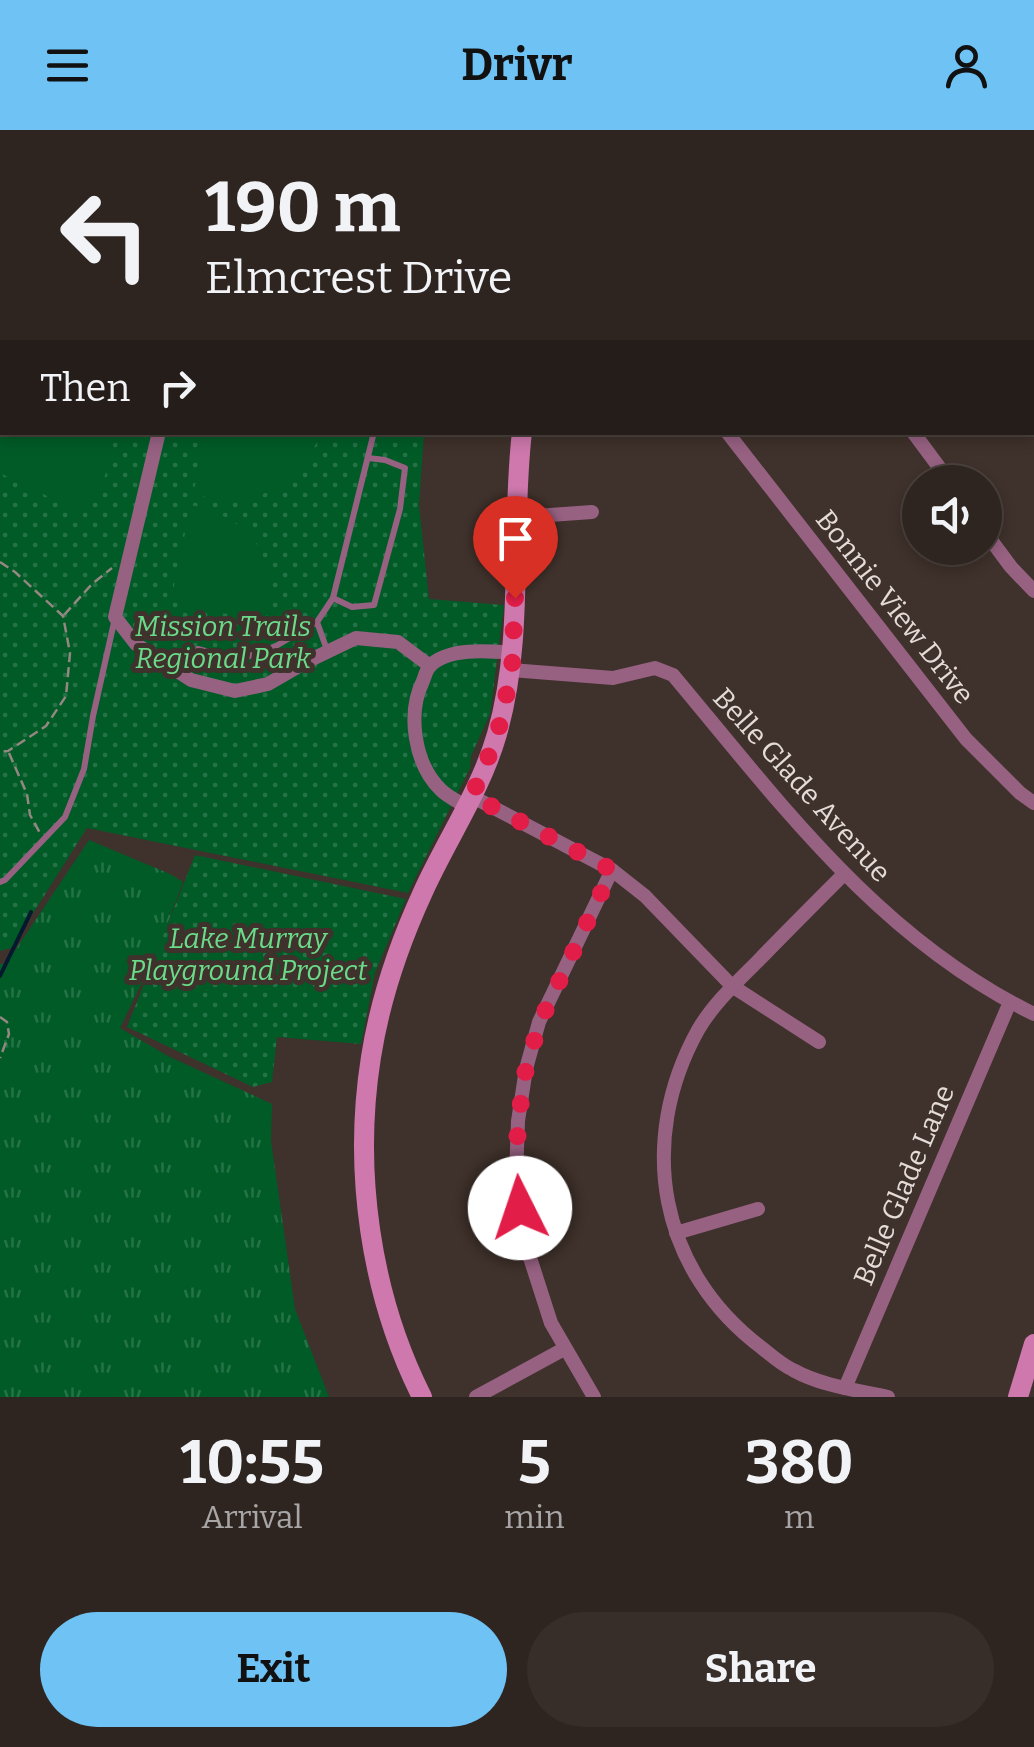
<!DOCTYPE html>
<style>
body{margin:0;font-family:Bitter,serif;background:#372d29;color:#f1f3f6;height:100vh;display:flex;flex-direction:column;font-size:38px;white-space:nowrap}
*{box-sizing:border-box;margin:0}
p{font-size:32px;color:#a7a5a5}
.icon{flex:none;width:55px;height:55px;fill:none;stroke:currentColor;stroke-width:2;stroke-linecap:round;stroke-linejoin:round}
.map{position:relative;height:1267px;overflow:hidden}
.drawer{display:flex;flex-direction:column;background:#2f2520;flex:1}
.drawer>*{flex:none}
.banner{position:absolute;left:0px;top:0px;width:1035px;height:305px;box-shadow:0 5px 15px #0003,0 0 0 2px #4a423e;background:#2f2520;color:#f1f3f6;overflow:hidden}
.tools{position:absolute;left:902px;top:335px;display:grid;gap:20px}
.tools a{display:grid;place-items:center;width:100px;height:100px;border-radius:50%;background:#2f2520;box-shadow:0 5px 15px #0003,0 0 0 2px #4a423e;font-size:50px}
.pin{position:absolute;display:grid;place-items:center;width:85px;height:85px;color:#fff;margin:-102px -42px;border-radius:50% 50% 50% 0;rotate:-45deg;box-shadow:0 0 10px #0007}
.pin .icon{rotate:45deg}
.me{position:absolute;width:110px;margin:-55px;rotate:356deg;stroke-linejoin:round;filter:drop-shadow(0 0 8px #0008)}
.turn{display:flex;align-items:center;gap:35px;height:210px;padding:0 40px;font-size:45px}
.turn .icon{width:130px;height:130px;stroke-width:2.5}
.turn b{display:block;font-size:70px;line-height:85px}
.then{display:flex;align-items:center;height:95px;padding:0 40px;background:#0003;gap:20px;font-size:38px}
.eta{display:flex;justify-content:space-evenly;align-items:center;height:170px;text-align:center}
.eta b{font-size:60px;font-weight:700;line-height:70px}
.button{display:flex;gap:20px;margin-top:auto;padding:20px 40px}
.button a{flex:1;height:115px;border-radius:60px;background:#6fc2f4;color:#111;font-size:40px;font-weight:700;line-height:115px;text-align:center}
.button a+a{background:#372d29;color:#f1f3f6}
header{display:flex;justify-content:space-between;align-items:center;height:130px;padding:0 40px;background:#6fc2f4;color:#111;font-size:45px;font-weight:700}
.map>svg:first-child{display:block}
.grass{fill:url(#grass-tufts)}
.park{fill:url(#park-dots)}
.pitch{fill:#005b27}
.lines{fill:none;stroke-linecap:round;stroke-linejoin:round}
.stream{stroke:#03192e;stroke-width:4}
.path{stroke:#938782;stroke-width:2.5;stroke-dasharray:10 5;stroke-linecap:butt}
.lane{stroke:#976182;stroke-width:6}
.street{stroke:#976182;stroke-width:14}
.secondary{stroke:#ce78ad;stroke-width:20}
.route{stroke:#e11d48;stroke-width:18;stroke-dasharray:0 32.4}
.labels{text-anchor:middle;dominant-baseline:central;stroke-width:10;stroke-linejoin:round;paint-order:stroke}
.street-label{font-size:28px;fill:#e5dcd8;stroke:#3f312b}
.park-label{font-size:28px;font-style:italic;fill:#6adb89;stroke:#3f312b}
</style>
<header><svg class="icon" aria-label="menu" viewBox="0 0 24 24"><path d="M4 6h16M4 12h16M4 18h16"/></svg>Drivr<svg class="icon" aria-label="person" viewBox="0 0 24 24"><circle cx="12" cy="8" r="4"/><path d="M4 21q1-7 8-7t8 7"/></svg></header>
<div class="map">
<svg width="1034" height="1267" viewBox="0 0 1034 1267">
<defs>
<pattern id="grass-tufts" width="24" height="20" patternUnits="userSpaceOnUse" patternTransform="scale(2.5)"><rect width="24" height="20" fill="#005b27"/><path d="M3 7l-1-3M5 7V3M7 7l1-3M15 17l-1-3M17 17v-4M19 17l1-3" fill="none" stroke="#257246"/></pattern>
<pattern id="park-dots" width="8" height="8" patternUnits="userSpaceOnUse" patternTransform="scale(2.5)"><rect width="8" height="8" fill="#005b27"/><path d="M2 2h.1M6 6h.1" fill="none" stroke="#257246" stroke-width="1.8" stroke-linecap="round"/></pattern>
</defs>
<rect width="100%" height="100%" fill="#3f312b"/>
<!-- grass -->
<polygon class="grass" points="89,710 170,744 183,752 158,819 120,898 168,926 272,974 271,1011 295,1179 329,1267 0,1267 0,834 6,834"/>
<!-- park -->
<g class="park">
<polygon points="0,0 527,0 526,2 2,2 2,302 424,303 419,375 429,469 504,475 490,584 471,626 470,638 408,763 87,698 11,818 0,821"/>
<polygon points="195,725 406,769 375,843 361,914 277,907 272,952 253,957 127,897"/>
</g>
<!-- pitch -->
<g class="pitch">
<path d="M2 290V302L116 303C110 323 105 358 92 374 87 381 86 380 78 381L0 343V292Z"/>
<path d="M207 303V302L321 303C305 342 270 373 224 370 214 369 203 366 193 364Z"/>
<path d="M191 375C252 390 275 422 269 484L259 490 186 476 174 456Z"/>
</g>
<g class="lines">
<!-- stream -->
<g class="stream">
<polyline points="116,0 120,2"/>
<polyline points="0,846 31,782"/>
</g>
<!-- path -->
<g class="path">
<polyline points="34,0 40,2"/>
<polyline points="0,146 2,146"/>
<polyline points="0,432 15,442 63,486 70,523 66,566 46,596 8,621 0,622"/>
<polyline points="64,485 92,454 112,438"/>
<polyline points="9,623 27,664 30,685 40,703"/>
<polyline points="0,887 7,892 9,904 0,928"/>
</g>
<!-- lane -->
<g class="lane">
<polyline points="0,180 2,181"/>
<polyline points="333,468 352,477 374,475 400,379 405,338 385,330 368,328"/>
<polyline points="198,519 239,530 276,516 317,492"/>
<polyline points="327,520 317,492 333,468 374,302"/>
<polyline points="0,752 5,750 65,687 84,639 93,586 115,488"/>
</g>
<!-- street -->
<g class="street">
<polyline points="267,2 269,0"/>
<polyline points="159,302 115,487 136,514 191,550 235,561 268,554 306,532 356,508 398,512 430,536"/>
<polyline points="727,302 966,609 1020,663 1034,673"/>
<polyline points="913,302 950,352"/>
<polyline points="517,384 536,386 592,382"/>
<polyline points="985,402 1011,437 1034,461"/>
<path d="M511 540 613 548 655 538 673 545C781 674 879 808 1034 884"/>
<polyline points="473,667 612,740 645,766 732,856 819,912"/>
<path d="M467 677C459 672 448 667 441 660 414 634 407 583 423 551 425 546 426 541 429 537 447 517 489 521 512 523"/>
<path d="M843 745C815 773 786 802 758 831 737 852 713 874 698 900 636 1012 659 1141 762 1218 772 1226 782 1235 793 1240 822 1256 856 1260 888 1267"/>
<polyline points="676,1103 758,1079"/>
<polyline points="845,1258 1010,872"/>
<polyline points="476,1267 564,1219"/>
<polyline points="594,1267 551,1193 524,1109 516,1047 518,991 526,939 539,892 612,740"/>
</g>
<!-- secondary -->
<g class="secondary">
<polyline points="880,0 883,2"/>
<polyline points="623,2 624,0"/>
<polyline points="1032,179 1034,181"/>
<path d="M422 1267C370 1164 353 1040 371 927 380 870 399 814 423 762 447 709 481 660 497 604 525 506 510 403 522 302"/>
<polyline points="1018,1267 1034,1214"/>
</g>
</g>
<g class="lines">
<!-- route -->
<polyline class="route" points="515,468 512,540 497,606 472,666 612,740 540,892 526,938 518,992 516,1048 520,1078"/>
</g>
<g class="labels">
<!-- street labels -->
<g class="street-label">
<text transform="translate(895 477) rotate(52)">Bonnie View Drive</text>
<text transform="translate(802 655) rotate(48)">Belle Glade Avenue</text>
<text transform="translate(904 1055) rotate(-67)">Belle Glade Lane</text>
</g>
<!-- park labels -->
<g class="park-label">
<text x="223" y="496">Mission Trails<tspan x="223" dy="32">Regional Park</tspan></text>
<text x="248" y="808">Lake Murray<tspan x="248" dy="32">Playground Project</tspan></text>
</g>
</g>
</svg>
<div class="tools">
<a><svg class="icon" aria-label="sound" viewBox="0 0 24 24"><path d="M4 9h4l5-4v14l-5-4H4zM17 9q2 3 0 6"/></svg></a>
</div>
<div class="pin" style="left:515px;top:468px;background:#d93025"><svg class="icon" aria-label="arrive" viewBox="0 0 24 24"><path d="M6 21V4h12l-3 4 3 4H6"/></svg></div>
<svg class="me" style="left:520px;top:1078px" viewBox="-20 -20 40 40"><circle r="19" fill="#fff"/><path d="M0-13L10 11 0 6-10 11z" fill="#e11d48"/></svg>
<div class="banner">
<div class="turn"><svg class="icon" aria-label="left" viewBox="0 0 24 24"><path d="M17 20v-9H6M10 6l-5 5 5 5"/></svg><div><b>190 m</b>Elmcrest Drive</div></div>
<div class="then">Then<svg class="icon" aria-label="right" viewBox="0 0 24 24"><path d="M7 20v-9h11M14 6l5 5-5 5"/></svg></div>
</div>
</div>
<section class="drawer">
<div class="eta">
<div><b>10:55</b><p>Arrival</p></div>
<div><b>5</b><p>min</p></div>
<div><b>380</b><p>m</p></div>
</div>
<div class="button"><a>Exit</a><a>Share</a></div>
</section>
